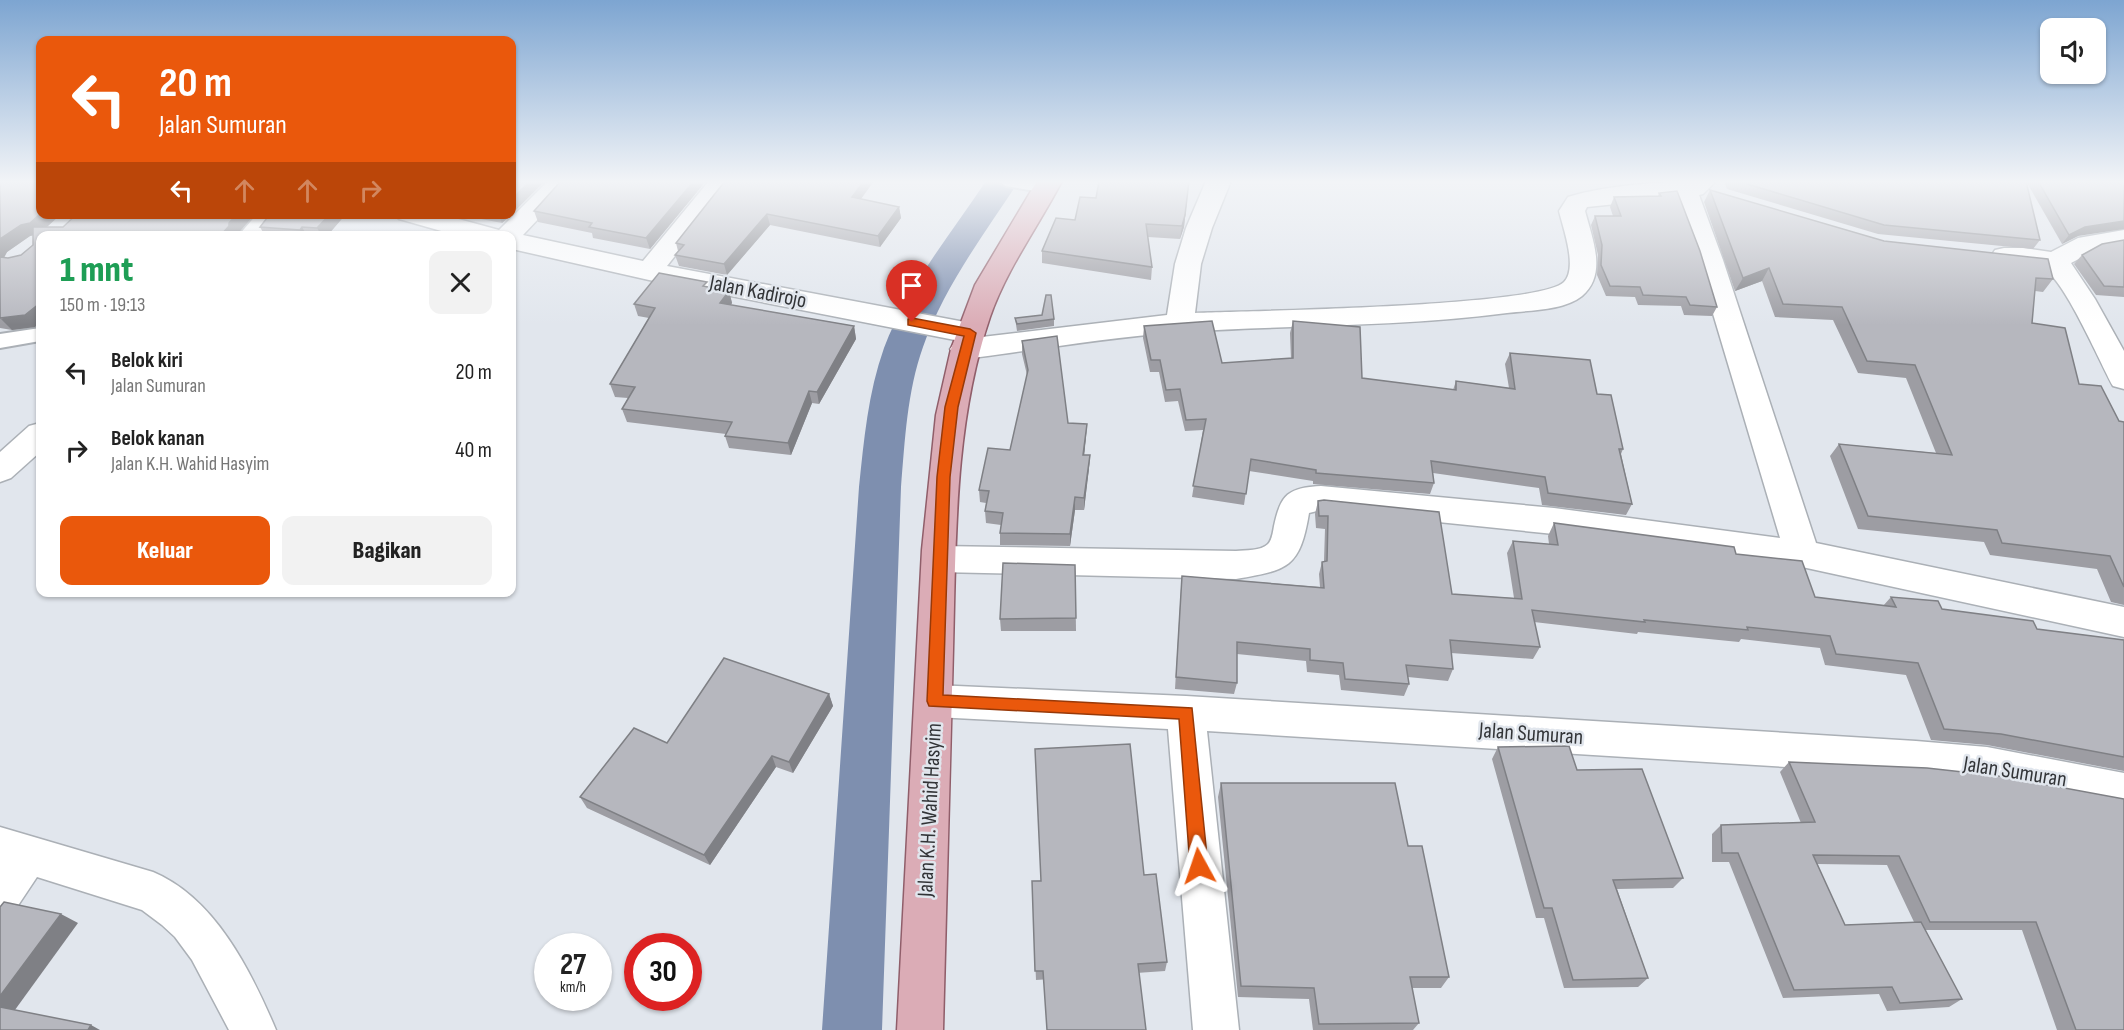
<!DOCTYPE html>
<html lang="id">
<meta charset="utf-8">
<style>
body{margin:0;font-family:"Sofia Sans Condensed",sans-serif;background:#f2f2f2;color:#222;height:100vh;display:flex;flex-direction:column;font-size:22px;white-space:nowrap}
*{box-sizing:border-box;margin:0}
p{font-size:20px;color:#767676}
.icon{flex:none;width:33px;height:33px;fill:none;stroke:currentColor;stroke-width:2;stroke-linecap:round;stroke-linejoin:round}
.map{position:relative;flex:1;overflow:hidden}
.side{position:absolute;left:36px;top:231px;width:480px;height:366px;display:flex;flex-direction:column;background:#fff;border-radius:12px;box-shadow:0 2px 4px #0004}
.side>*{flex:none}
.guide{position:absolute;left:36px;top:36px;width:480px;height:183px;border-radius:12px;box-shadow:0 2px 4px #0004;background:#ea580c;color:#fff;overflow:hidden}
.controls{position:absolute;left:2040px;top:18px;display:grid;gap:12px}
.controls a{display:grid;place-items:center;width:66px;height:66px;border-radius:12px;background:#fff;box-shadow:0 2px 4px #0004;font-size:30px}
.speed{position:absolute;left:534px;top:933px;display:flex;gap:12px;font-size:30px;font-weight:700;text-align:center}
.speed>*{display:grid;place-content:center;width:78px;height:78px;border-radius:50%;background:#fff;box-shadow:0 2px 4px #0004;line-height:1}
.speed small{font-size:15px;font-weight:400}
.speed .limit{border:9px solid #d22;background:#fff;color:#111}
.pin{position:absolute;display:grid;place-items:center;width:51px;height:51px;color:#fff;margin:-62px -26px;border-radius:50% 50% 50% 0;rotate:-45deg;box-shadow:0 0 6px #0007}
.pin .icon{rotate:45deg}
.me{position:absolute;width:66px;margin:-33px;rotate:355deg;stroke-linejoin:round;filter:drop-shadow(0 0 4px #0008)}
.turn{display:flex;align-items:center;gap:21px;height:126px;padding:0 24px;font-size:27px}
.turn .icon{width:78px;height:78px;stroke-width:2.5}
.turn b{display:block;font-size:42px;line-height:51px}
.lanes{display:flex;align-items:center;height:57px;padding:0 24px;background:#0003;justify-content:center;gap:30px;direction:ltr}
.lanes .off{opacity:.35}
.round{display:grid;place-items:center;flex:none;width:63px;height:63px;border-radius:12px;background:#f2f2f2}
.overview{display:flex;align-items:center;justify-content:space-between;height:102px;padding:0 24px}
h1{font-size:36px;font-weight:800;line-height:45px;color:#1e9e55}
.primary-button{display:flex;gap:12px;margin-top:auto;padding:12px 24px}
.primary-button a{flex:1;height:69px;border-radius:12px;background:#ea580c;color:#fff;font-size:24px;font-weight:800;line-height:69px;text-align:center}
.primary-button a+a{background:#f2f2f2;color:#222}
ul{padding:0;list-style:none}
li{display:flex;align-items:center;gap:18px;height:78px;padding:0 24px}
li div{flex:1}
li b{display:block;font-size:22px}
li em{font-style:normal}
.map>svg:first-child{display:block}
.lines{fill:none;stroke-linecap:round;stroke-linejoin:round}
.canal{fill:#7e8faf;fill-rule:evenodd}
.lane-casing{stroke:#abb0b6;stroke-width:4}
.street-casing{stroke:#abb0b6;stroke-width:3}
.primary-casing{stroke:#905e6a;stroke-width:3}
.lane{fill:#fff;fill-rule:evenodd}
.street{fill:#fff;fill-rule:evenodd}
.primary{fill:#dbacb6;fill-rule:evenodd}
.wall{fill:#9d9da3;fill-rule:evenodd}
.shaded-wall{fill:#7f8085}
.building{fill:#b6b7be;stroke:#7f8085;stroke-width:1.5}
.route{fill:#ea580c;stroke:#983908;stroke-width:1.5}
.labels{text-anchor:middle;dominant-baseline:central;stroke-width:5;stroke-linejoin:round;paint-order:stroke}
.street-label{font-size:22px;fill:#323437;stroke:#e1e6ed}
</style>
<div class="map">
<svg width="2124" height="1030" viewBox="0 0 2124 1030">
<rect width="100%" height="100%" fill="#e1e6ed"/>
<g class="lines">
<!-- canal -->
<path class="canal" d="M986 181H1019C984 234 944 287 923 347 907 392 905 440 901 487L882 1030H822L859 487C864 440 868 393 884 348 907 287 950 235 986 181Z"/>
<defs>
<g id="lane">
<polygon points="998,181 1038,181 1053,184 1056,188 1053,192 1047,193 1006,186"/>
<polygon points="40,328 40,341 0,348 0,334"/>
</g>
<g id="street">
<path d="M548 181H574L523 235 643 261 709 181H734L667 266 970 323 980 326 984 333 982 337 1167 315 1175 264 1186 228 1206 181H1231L1212 228 1201 264 1195 313C1248 311 1539 307 1564 282 1578 268 1563 228 1559 211L1568 197C1609 184 1674 181 1716 181L1703 194 1699 195 1723 260 1816 543 2124 607V637L1802 567 1554 534 1321 510 1309 513C1300 568 1288 570 1236 579L939 572 927 569 922 559 927 549 939 546 1236 551C1245 550 1261 551 1268 544 1272 540 1273 532 1274 526 1281 494 1288 488 1321 486L1554 508 1780 538 1697 260 1674 198 1587 207 1585 211C1592 238 1608 274 1582 296 1563 311 1530 310 1507 313 1399 327 1290 325 1181 332 1109 337 1037 350 965 359L955 356 950 349 955 342 960 341 649 280 512 249V236H459L399 219 395 214H440L499 230Z"/>
<polygon points="257,214 285,214 266,236 238,236"/>
<path d="M2124 230V246L2094 251 2071 263 2095 299 2124 351V389L2113 386C2100 363 2063 275 2041 267 2027 262 2009 266 1995 262L1991 256 1995 250 2004 248H2024L2051 252 2078 238Z"/>
<polygon points="40,423 40,452 11,478 0,482 0,452 29,426"/>
<polygon points="935,685 1186,696 1916,741 1987,747 2124,773 2124,809 1987,783 1916,775 1207,731 1239,1030 1193,1030 1168,729 935,717 922,713 916,701 922,689"/>
<path d="M0 827 153 872C215 898 251 971 276 1030H229L192 960 175 937 162 925 142 910 37 877 15 910 0 916Z"/>
</g>
<path id="primary" d="M1037 181H1062C1038 227 1007 268 990 317 954 423 956 539 953 649 950 776 946 903 943 1030H897L922 550 936 415 951 349 975 285Z"/>
</defs>
<!-- lane casing -->
<use href="#lane" class="lane-casing"/>
<!-- street casing -->
<use href="#street" class="street-casing"/>
<!-- primary casing -->
<use href="#primary" class="primary-casing"/>
<!-- lane -->
<use href="#lane" class="lane"/>
<!-- street -->
<use href="#street" class="street"/>
<!-- primary -->
<use href="#primary" class="primary"/>
</g>
<!-- wall -->
<g class="wall">
<path d="M0 181 61 214 47 227H63L77 214H255L236 235 40 236V322L35 327 12 330 0 328ZM33 235V245L21 255 8 258H4L7 252 30 236Z"/>
<polygon points="561,181 706,181 650,249 593,238 592,233 538,222 534,211"/>
<polygon points="725,181 874,181 861,199 899,207 901,218 880,247 770,225 727,275 679,266 675,255 678,251 676,243"/>
<polygon points="1189,181 1184,227 1180,239 1148,237 1152,267 1151,280 1042,263 1042,251 1075,220 1096,198"/>
<polygon points="1724,181 2026,181 2040,240 2033,249 1878,234 1727,189"/>
<polygon points="2026,181 2124,181 2078,236 2062,244"/>
<polygon points="1710,190 1884,241 2053,279 2043,292 2035,291 2032,323 2079,384 2119,421 2124,422 2124,605 2111,602 2097,569 1990,555 1984,542 1858,529 1830,456 1839,444 1936,453 1906,378 1858,373 1833,320 1775,317 1762,281 1735,291 1704,202"/>
<polygon points="1659,193 1717,307 1712,316 1684,315 1681,306 1638,305 1635,297 1606,296 1597,275 1598,255 1591,225 1595,216 1613,216 1610,207 1614,197 1658,196"/>
<polygon points="270,214 346,214 327,236 265,236 260,227"/>
<polygon points="455,214 512,214 502,223"/>
<polygon points="2124,240 2124,297 2096,295 2074,264 2082,255"/>
<polygon points="708,287 729,291 732,303 731,305 854,326 856,339 819,404 812,403 791,455 729,448 725,436 726,434 627,422 622,409 628,398 615,397 610,384 649,318 638,316 634,304"/>
<polygon points="1042,315 1054,319 1054,326 1017,331 1015,318"/>
<polygon points="1293,321 1362,378 1453,390 1456,381 1509,388 1505,364 1510,353 1597,394 1623,449 1621,454 1632,504 1626,515 1542,505 1539,488 1433,473 1434,483 1430,494 1313,484 1313,481 1249,471 1244,505 1192,497 1203,430 1185,431 1178,401 1165,402 1159,372 1150,372 1143,338 1144,326 1222,363 1291,359 1290,333"/>
<polygon points="1022,341 1068,423 1087,424 1084,455 1090,455 1089,468 1084,510 1075,510 1070,546 1000,545 1000,533 1001,525 986,523 985,511 986,503 980,502 979,490 1010,450 1027,375 1022,354"/>
<polygon points="1318,501 1452,594 1514,598 1507,553 1513,541 1549,544 1548,536 1554,523 1736,554 1815,597 1883,606 1891,597 1942,609 2037,629 2124,640 2124,771 1987,745 1931,740 1906,675 1825,665 1820,648 1741,639 1739,642 1638,632 1637,634 1534,622 1540,647 1533,659 1451,653 1453,669 1448,681 1408,677 1409,684 1404,696 1341,690 1339,675 1307,672 1306,661 1237,654 1237,683 1234,694 1175,689 1181,588 1182,576 1320,587 1319,574 1322,562 1324,561 1325,529 1316,528 1315,514"/>
<polygon points="1075,565 1076,631 1001,631 1000,619"/>
<polygon points="829,694 833,706 793,773 776,767 710,865 587,808 580,797 667,743"/>
<polygon points="1498,747 1577,770 1683,878 1673,888 1617,889 1648,978 1638,987 1564,988 1544,918 1536,918 1492,759"/>
<path d="M1789 762 1927 768 2124 1030H2057L2022 930H1925L1962 999 1949 1007 1887 1011 1879 994 1783 998 1729 862H1712V834L1721 825 1801 823 1780 772ZM1817 864 1887 865 1914 922 1845 925Z"/>
<polygon points="1221,783 1408,846 1449,977 1441,988 1412,988 1419,1023 1413,1030 1313,1030 1309,999 1238,997 1218,797"/>
<polygon points="1144,875 1167,962 1165,971 1036,980 1032,881"/>
</g>
<!-- shaded-wall -->
<g class="shaded-wall">
<polygon points="530,181 545,181 512,214 512,199"/>
<polygon points="694,181 706,181 650,249 646,238"/>
<polygon points="864,181 874,181 854,208 852,197"/>
<polygon points="1189,181 1184,227 1180,239 1182,226"/>
<polygon points="899,207 901,218 880,247 878,236"/>
<polygon points="40,214 61,214 39,234 30,236 7,252 3,259 0,260 0,239 21,225"/>
<polygon points="237,214 255,214 236,236 220,236"/>
<polygon points="330,214 346,214 327,236 322,236 317,228"/>
<polygon points="498,214 512,214 502,223"/>
<polygon points="767,214 770,225 727,275 724,264"/>
<polygon points="2124,221 2124,229 2078,236 2062,244 2069,235 2085,227"/>
<polygon points="302,227 307,236 303,236 300,230"/>
<polygon points="1769,268 1762,281 1735,291 1743,278"/>
<polygon points="729,291 732,303 723,315 720,303"/>
<polygon points="40,303 40,322 35,327 12,330 1,319"/>
<polygon points="854,326 856,339 819,404 817,392"/>
<polygon points="809,391 812,403 791,455 788,443"/>
<polygon points="1087,424 1086,437 1083,467 1083,455"/>
<polygon points="1090,455 1089,468 1084,510 1084,498"/>
<polygon points="1075,497 1075,510 1070,546 1070,534"/>
<polygon points="829,694 833,706 793,773 789,762"/>
<polygon points="772,756 776,767 710,865 704,855"/>
<polygon points="61,914 78,923 12,1014 0,1008 0,996"/>
<polygon points="91,1025 100,1030 88,1030"/>
</g>
<!-- building -->
<g class="building">
<polygon points="0,181 40,181 40,214 30,223 21,225 0,239"/>
<polygon points="512,181 530,181 512,199"/>
<polygon points="561,181 694,181 646,238 589,227 592,223 534,211"/>
<polygon points="725,181 864,181 852,197 899,207 878,236 767,214 724,264 675,255 684,245 676,243"/>
<polygon points="1099,181 1189,181 1185,215 1182,226 1146,224 1152,267 1042,251 1056,218 1075,220 1080,197 1096,198"/>
<polygon points="1737,181 2026,181 2040,240 1884,225"/>
<polygon points="2038,181 2124,181 2124,221 2085,227 2069,235"/>
<polygon points="1710,190 1884,241 2048,259 2053,279 2036,278 2032,323 2065,328 2079,384 2101,386 2119,421 2124,422 2124,587 2110,556 2002,543 1997,530 1868,516 1839,444 1952,455 1915,365 1867,361 1842,307 1783,304 1769,268 1743,278"/>
<polygon points="1677,191 1700,251 1717,307 1690,305 1686,297 1643,295 1640,287 1610,286 1601,265 1602,245 1595,216 1621,216 1614,197 1661,196 1659,193"/>
<polygon points="77,214 237,214 229,223 229,226 220,236 40,236 40,303 25,315 0,318 0,257 8,258 21,255 33,245 33,227 63,227"/>
<polygon points="270,214 330,214 317,228 302,227 300,230 260,227"/>
<polygon points="2124,240 2124,287 2104,286 2082,255 2102,244"/>
<polygon points="659,273 707,282 703,286 729,291 720,303 854,326 817,392 809,391 788,443 725,436 732,422 622,409 635,387 610,384 655,308 634,304"/>
<polygon points="1046,295 1051,295 1054,319 1017,324 1015,318 1042,315"/>
<polygon points="1212,321 1222,363 1293,358 1293,321 1360,327 1362,378 1456,390 1456,381 1515,389 1510,353 1590,360 1597,394 1611,395 1623,449 1619,449 1632,504 1548,493 1545,477 1431,461 1434,483 1316,473 1316,470 1251,459 1246,494 1193,486 1206,419 1186,420 1180,389 1166,390 1160,360 1151,360 1144,326"/>
<polygon points="1057,336 1068,423 1087,424 1083,455 1090,455 1084,498 1075,497 1070,534 1000,533 1003,513 985,511 989,491 979,490 988,448 1010,450 1028,370 1022,341"/>
<polygon points="1324,500 1439,512 1452,594 1522,599 1513,541 1558,545 1554,523 1734,547 1736,554 1802,561 1815,597 1896,607 1891,597 1938,601 1942,609 2033,621 2037,629 2124,640 2124,757 2001,734 1944,729 1918,663 1836,654 1830,636 1747,627 1748,630 1644,620 1645,622 1532,610 1540,647 1450,640 1453,669 1406,665 1409,684 1345,679 1343,663 1310,660 1310,649 1237,642 1237,683 1176,677 1182,576 1324,588 1322,562 1327,561 1328,516 1319,516 1318,501"/>
<polygon points="1003,563 1075,565 1076,618 1000,619"/>
<polygon points="724,658 829,694 789,762 772,756 704,855 580,797 634,728 667,743"/>
<polygon points="1130,744 1144,875 1156,874 1167,962 1138,964 1146,1030 1047,1030 1043,971 1035,971 1032,881 1041,881 1035,749"/>
<polygon points="1569,746 1577,770 1642,769 1683,878 1613,880 1648,978 1573,980 1552,908 1544,908 1498,747"/>
<polygon points="1789,762 1927,768 1999,776 2124,799 2124,1030 2076,1030 2036,922 1930,922 1899,856 1813,855 1845,925 1921,922 1962,999 1900,1003 1892,987 1794,990 1738,853 1722,853 1721,825 1815,822"/>
<polygon points="1221,783 1395,783 1408,846 1422,846 1449,977 1410,977 1419,1023 1319,1024 1314,988 1241,986"/>
<polygon points="4,902 61,914 0,996 0,907"/>
<polygon points="0,1007 91,1025 88,1030 0,1030"/>
</g>
<!-- sky -->
<linearGradient id="sky" x2="0" y2="1"><stop stop-color="#7da5d1"/><stop offset="0.56" stop-color="#f2f4f7"/><stop offset="1" stop-color="#f2f4f7" stop-opacity="0"/></linearGradient>
<rect width="2124" height="325" fill="url(#sky)"/>
<!-- route -->
<polygon class="route" points="912,318 970,329 976,333 958,407 950,477 943,695 1192,708 1208,866 1205,872 1199,874 1193,872 1190,866 1179,719 929,706 927,701 937,477 945,407 964,336 908,325 908,319"/>
<g class="labels">
<!-- street labels -->
<g class="street-label">
<text transform="translate(758 292) rotate(11)">Jalan Kadirojo</text>
<text transform="translate(1531 734) rotate(4)">Jalan Sumuran</text>
<text transform="translate(2015 772) rotate(9)">Jalan Sumuran</text>
<text transform="translate(930 810) rotate(-87)">Jalan K.H. Wahid Hasyim</text>
</g>
</g>
</svg>
<div class="controls">
<a><svg class="icon" aria-label="sound" viewBox="0 0 24 24"><path d="M4 9h4l5-4v14l-5-4H4zM17 9q2 3 0 6"/></svg></a>
</div>
<div class="speed"><div>27<small>km/h</small></div><div class="limit">30</div></div>
<div class="pin" style="left:912px;top:322px;background:#d93025"><svg class="icon" aria-label="arrive" viewBox="0 0 24 24"><path d="M6 21V4h12l-3 4 3 4H6"/></svg></div>
<svg class="me" style="left:1199px;top:866px" viewBox="-20 -20 40 40"><path d="M0-17L14 15 0 8-14 15z" fill="#ea580c" stroke="#fff" stroke-width="4"/></svg>
<div class="guide">
<div class="turn"><svg class="icon" aria-label="left" viewBox="0 0 24 24"><path d="M17 20v-9H6M10 6l-5 5 5 5"/></svg><div><b>20 m</b>Jalan Sumuran</div></div>
<div class="lanes"><svg class="icon" aria-label="left" viewBox="0 0 24 24"><path d="M17 20v-9H6M10 6l-5 5 5 5"/></svg><svg class="icon off" aria-label="ahead" viewBox="0 0 24 24"><path d="M12 20V5M6 11l6-6 6 6"/></svg><svg class="icon off" aria-label="ahead" viewBox="0 0 24 24"><path d="M12 20V5M6 11l6-6 6 6"/></svg><svg class="icon off" aria-label="right" viewBox="0 0 24 24"><path d="M7 20v-9h11M14 6l5 5-5 5"/></svg></div>
</div>
<section class="side">
<div class="overview"><div><h1>1 mnt</h1><p>150 m · 19:13</p></div><a class="round"><svg class="icon" aria-label="close" viewBox="0 0 24 24"><path d="M6 6l12 12M18 6L6 18"/></svg></a></div>
<ul>
<li><svg class="icon" aria-label="left" viewBox="0 0 24 24"><path d="M17 20v-9H6M10 6l-5 5 5 5"/></svg><div><b>Belok kiri</b><p>Jalan Sumuran</p></div><em>20 m</em></li>
<li><svg class="icon" aria-label="right" viewBox="0 0 24 24"><path d="M7 20v-9h11M14 6l5 5-5 5"/></svg><div><b>Belok kanan</b><p>Jalan K.H. Wahid Hasyim</p></div><em>40 m</em></li>
</ul>
<div class="primary-button"><a>Keluar</a><a>Bagikan</a></div>
</section>
</div>
